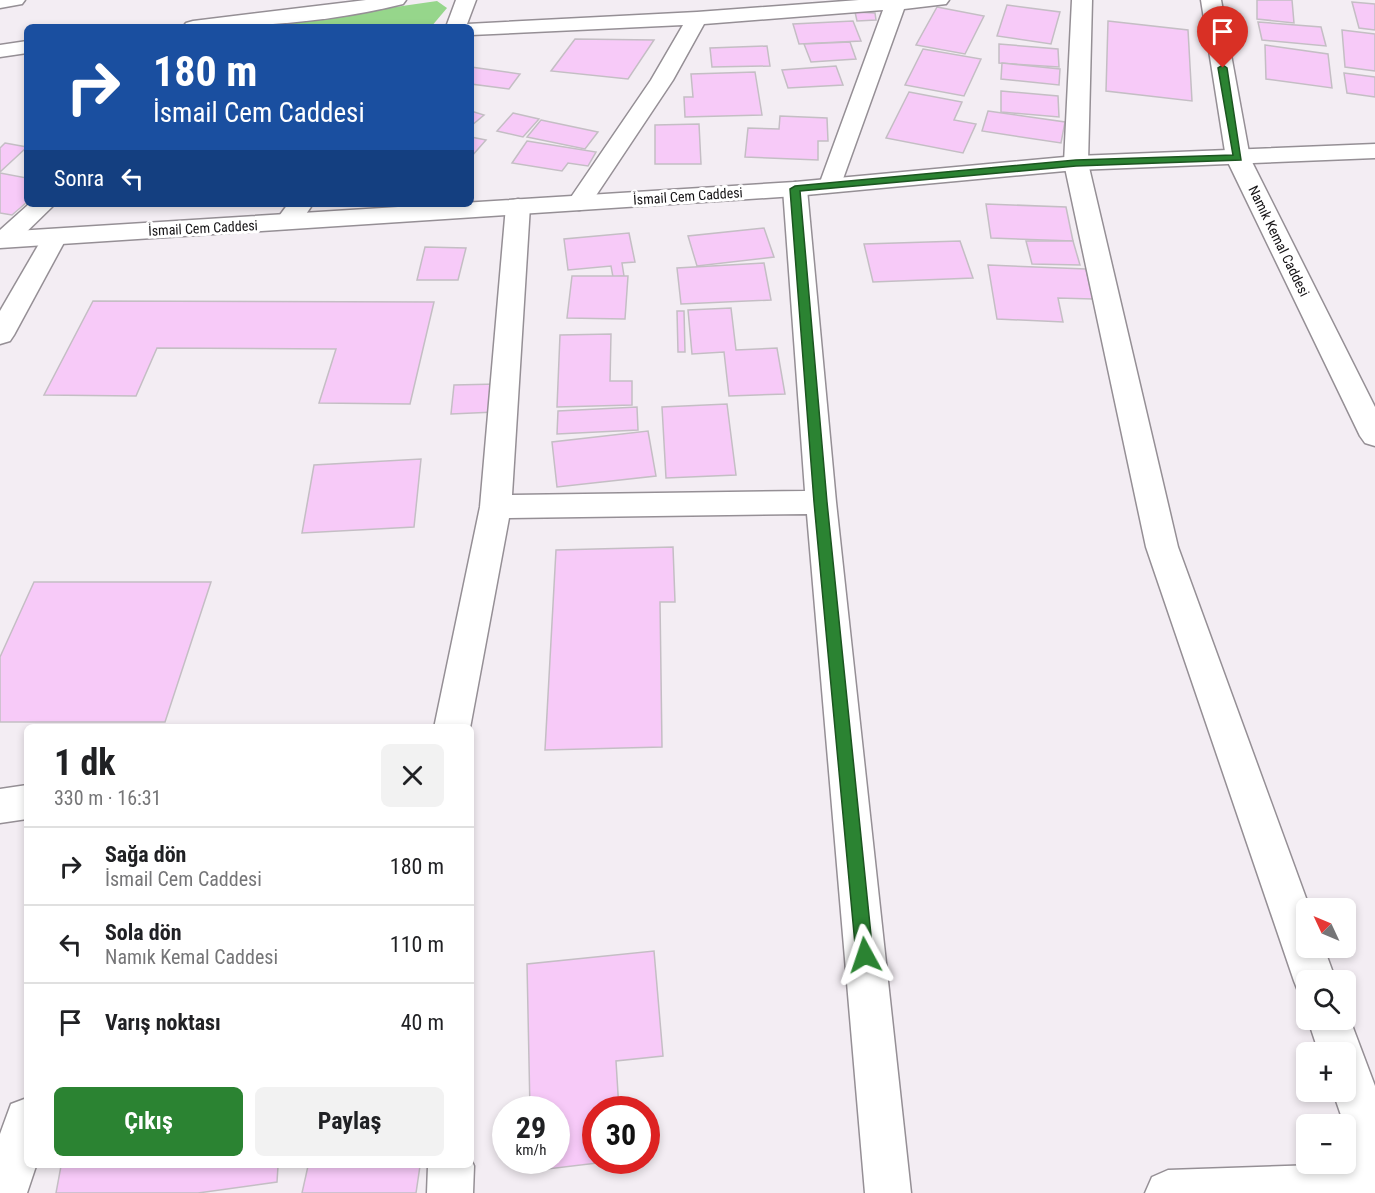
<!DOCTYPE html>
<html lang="tr">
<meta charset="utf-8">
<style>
body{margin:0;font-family:"Roboto Condensed",sans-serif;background:#f2f2f2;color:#202124;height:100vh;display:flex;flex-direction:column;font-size:22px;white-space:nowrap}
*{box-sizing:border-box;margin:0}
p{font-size:20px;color:#757577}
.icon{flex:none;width:33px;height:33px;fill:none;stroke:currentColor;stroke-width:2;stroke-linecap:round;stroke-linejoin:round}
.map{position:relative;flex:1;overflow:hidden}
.details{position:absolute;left:24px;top:724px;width:450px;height:444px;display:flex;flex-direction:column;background:#fff;border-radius:9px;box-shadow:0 3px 9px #0003}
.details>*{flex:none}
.hud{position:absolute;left:24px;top:24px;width:450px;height:183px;border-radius:9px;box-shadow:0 3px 9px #0003;background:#1a4fa0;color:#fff;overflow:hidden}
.needle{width:39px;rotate:314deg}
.fabs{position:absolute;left:1296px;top:898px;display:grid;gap:12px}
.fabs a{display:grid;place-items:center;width:60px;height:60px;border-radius:9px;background:#fff;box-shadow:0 3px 9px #0003;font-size:30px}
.speed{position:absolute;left:492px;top:1096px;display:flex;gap:12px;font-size:30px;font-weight:700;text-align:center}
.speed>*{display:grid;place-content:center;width:78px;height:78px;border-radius:50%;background:#fff;box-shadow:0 3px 9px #0003;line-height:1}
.speed small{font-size:15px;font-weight:400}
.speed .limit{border:9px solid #d22;background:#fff;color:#111}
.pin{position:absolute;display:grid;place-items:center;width:51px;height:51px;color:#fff;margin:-62px -26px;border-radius:50% 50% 50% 0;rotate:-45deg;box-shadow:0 0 6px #0007}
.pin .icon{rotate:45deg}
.me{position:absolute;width:66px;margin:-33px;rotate:355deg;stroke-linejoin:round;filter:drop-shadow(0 0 4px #0008)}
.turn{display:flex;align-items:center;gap:21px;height:126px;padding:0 30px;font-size:27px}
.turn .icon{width:78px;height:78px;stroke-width:2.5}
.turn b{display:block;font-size:42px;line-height:51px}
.then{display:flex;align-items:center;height:57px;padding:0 30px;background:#0003;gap:12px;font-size:22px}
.round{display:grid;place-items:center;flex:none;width:63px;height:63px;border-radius:9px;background:#f2f2f2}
.summary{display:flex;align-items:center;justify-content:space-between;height:102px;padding:0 30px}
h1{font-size:36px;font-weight:700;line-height:45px}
.button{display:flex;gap:12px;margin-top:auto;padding:12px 30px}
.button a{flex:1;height:69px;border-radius:9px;background:#2b8332;color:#fff;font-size:24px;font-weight:700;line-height:69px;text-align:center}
.button a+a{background:#f2f2f2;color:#202124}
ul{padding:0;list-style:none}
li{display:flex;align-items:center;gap:18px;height:78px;padding:0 30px;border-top:2px solid #e0e0e0}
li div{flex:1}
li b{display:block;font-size:22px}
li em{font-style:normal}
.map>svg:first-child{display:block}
.green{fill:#96d68b}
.building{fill:#f7caf8;stroke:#c4bec4;stroke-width:1.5}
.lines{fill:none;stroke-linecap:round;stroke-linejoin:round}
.minor-casing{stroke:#958f95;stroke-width:3}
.tertiary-casing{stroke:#958f95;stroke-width:3}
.trunk-casing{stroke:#958f95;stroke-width:3}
.minor{fill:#fff;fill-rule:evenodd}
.tertiary{fill:#fff;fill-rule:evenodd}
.trunk{fill:#fff;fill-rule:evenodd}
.route{fill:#2b8332;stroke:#1c5520;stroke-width:1.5}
.labels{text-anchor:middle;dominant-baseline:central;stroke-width:6;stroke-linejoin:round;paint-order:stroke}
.far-street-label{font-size:14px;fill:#141214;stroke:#fff}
</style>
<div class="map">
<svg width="1375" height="1193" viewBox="0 0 1375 1193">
<rect width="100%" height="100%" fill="#f3edf3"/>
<!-- green -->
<polygon class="green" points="437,1 447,8 431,27 256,27"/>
<!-- building -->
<g class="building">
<polygon points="1257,0 1292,0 1294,23 1257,19"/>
<polygon points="1352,2 1375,4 1375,30 1359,28"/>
<polygon points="1007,5 1060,12 1051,44 997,36"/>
<polygon points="937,7 984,16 965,54 916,45"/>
<polygon points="855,12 875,13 876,20 857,21"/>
<polygon points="853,21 861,41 799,44 793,24"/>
<polygon points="1108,21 1188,30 1192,101 1106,91"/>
<polygon points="1258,22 1321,27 1326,46 1262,40"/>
<polygon points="1342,30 1375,34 1375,71 1345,67"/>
<polygon points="575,39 654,40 628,79 551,71"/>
<polygon points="850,42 856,59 811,62 804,44"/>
<polygon points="999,44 1058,49 1059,67 999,63"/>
<polygon points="1265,45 1328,54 1332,88 1266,79"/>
<polygon points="767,46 770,66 712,67 710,48"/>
<polygon points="923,49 981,59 964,96 905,85"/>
<polygon points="1002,63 1060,69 1059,85 1001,79"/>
<polygon points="836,66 843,85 788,88 782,70"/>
<polygon points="471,67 520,74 509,89 471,84"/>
<polygon points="755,72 762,115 685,117 684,97 693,97 691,74"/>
<polygon points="1344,73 1375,77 1375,97 1347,93"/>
<polygon points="1001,91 1058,96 1059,117 1001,112"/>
<polygon points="909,92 962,102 954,120 976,124 963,153 886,138"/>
<polygon points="471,111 484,115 471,126"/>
<polygon points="988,111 1065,122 1061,143 982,131"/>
<polygon points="513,113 539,119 523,137 497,131"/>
<polygon points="780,116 827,118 828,141 818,141 818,160 745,157 748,128 779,129"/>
<polygon points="541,120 598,132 585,149 527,137"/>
<polygon points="699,124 701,164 655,164 655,125"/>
<polygon points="471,137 486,140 471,157"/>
<polygon points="527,141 596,152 588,166 568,163 562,171 512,163"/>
<polygon points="5,143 27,147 0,172 0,148"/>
<polygon points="0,173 27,178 27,202 12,215 0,213"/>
<polygon points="986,204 1066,207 1073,241 991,238"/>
<polygon points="764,228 774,257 697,266 688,236"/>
<polygon points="629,233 635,262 622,263 624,276 613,277 611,266 568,270 564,239"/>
<polygon points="960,241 973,278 873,282 864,244"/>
<polygon points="1026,241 1073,241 1080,265 1032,264"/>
<polygon points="425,247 466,248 458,280 417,280"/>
<polygon points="764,263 771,300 681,304 677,268"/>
<polygon points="988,265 1086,269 1093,299 1058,298 1063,322 997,319"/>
<polygon points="572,276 628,276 625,319 567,318"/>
<polygon points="93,301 434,302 410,404 319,403 336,349 157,348 136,396 44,395"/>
<polygon points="731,308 736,350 777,348 785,394 729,396 724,352 692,354 688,310"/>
<polygon points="677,311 684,311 685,352 678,352"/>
<polygon points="611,334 610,381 632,381 632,405 557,407 560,335"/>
<polygon points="497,384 495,412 451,414 454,385"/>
<polygon points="727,404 736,475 666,478 662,407"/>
<polygon points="637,407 638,430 557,434 558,411"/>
<polygon points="648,431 656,476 557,487 552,442"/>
<polygon points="421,459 414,527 302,533 314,465"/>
<polygon points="673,547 675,602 660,602 662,747 545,750 556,550"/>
<polygon points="34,582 211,582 165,722 0,722 0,657"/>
<polygon points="654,951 663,1056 616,1061 619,1110 596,1110 596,1161 614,1161 531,1171 530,1161 556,1161 556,1110 530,1110 527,964"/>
<polygon points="61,1166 278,1166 277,1182 198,1193 56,1193"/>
<polygon points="308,1166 420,1166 416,1193 302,1193"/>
</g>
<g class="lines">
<defs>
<g id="minor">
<polygon points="456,0 476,0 467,24 697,12 859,0 949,0 946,4 904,9 839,190 831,192 823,190 819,185 883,10 704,24 673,80 591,203 588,208 579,210 570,208 567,203 651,80 683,25 471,35 471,27 446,27"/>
<polygon points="1072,0 1092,0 1088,163 1178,547 1310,909 1306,909 1306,948 1324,948 1336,981 1306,981 1306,998 1300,996 1294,981 1146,547 1064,163"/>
<polygon points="1201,0 1221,0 1250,158 1375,407 1375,446 1365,443 1360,436 1226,158"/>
<polygon points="795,182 803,184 807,189 836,502 911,1193 865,1193 807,514 509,518 470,728 434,728 480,507 506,206 509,201 518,199 527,201 530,206 512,495 805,491 783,189 787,184"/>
<polygon points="29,204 55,204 13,245 0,247 0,230"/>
<path d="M288 204H313C303 218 296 233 277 228L274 223Z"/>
<polygon points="55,230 64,232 67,237 14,335 10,341 0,344 0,311 43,237 46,232"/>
<polygon points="27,785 27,819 0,823 0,789"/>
<polygon points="1346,1009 1375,1086 1375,1193 1145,1193 1152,1177 1168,1170 1346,1164 1346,1160 1356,1159 1333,1092 1346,1092 1346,1053 1319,1053 1308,1020 1346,1020"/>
<polygon points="27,1098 27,1166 36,1166 27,1193 0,1193 0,1134 11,1104"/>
<polygon points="471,1159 474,1166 473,1193 427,1193 428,1166 471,1166"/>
</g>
<g id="tertiary">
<path d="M366 0H406L403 4C332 22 256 27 183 27L186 23 193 21Z"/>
<polygon points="27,41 27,53 0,57 0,45"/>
<polygon points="1375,144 1375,158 1076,170 795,196 0,248 0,232 795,182 1076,156"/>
</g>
<polygon id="trunk" points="0,0 25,0 22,4 0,8"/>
</defs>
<!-- minor casing -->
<use href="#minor" class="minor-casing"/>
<!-- tertiary casing -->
<use href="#tertiary" class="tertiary-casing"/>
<!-- trunk casing -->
<use href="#trunk" class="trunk-casing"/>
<!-- minor -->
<use href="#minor" class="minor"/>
<!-- tertiary -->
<use href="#tertiary" class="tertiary"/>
<!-- trunk -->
<use href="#trunk" class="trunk"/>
</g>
<!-- route -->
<polygon class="route" points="1223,65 1227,68 1241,160 1076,166 800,191 827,502 873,955 871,961 865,963 859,961 856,955 814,502 790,189 795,186 1076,160 1233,155 1218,68"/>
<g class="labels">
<!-- far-street labels -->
<g class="far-street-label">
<text transform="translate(688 196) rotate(-4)">İsmail Cem Caddesi</text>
<text transform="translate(203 228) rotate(-3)">İsmail Cem Caddesi</text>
<text transform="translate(1279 241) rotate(64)">Namık Kemal Caddesi</text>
</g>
</g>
</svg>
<div class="fabs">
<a><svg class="needle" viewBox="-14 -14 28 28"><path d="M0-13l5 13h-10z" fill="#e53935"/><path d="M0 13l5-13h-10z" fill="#757577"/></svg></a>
<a><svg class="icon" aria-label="search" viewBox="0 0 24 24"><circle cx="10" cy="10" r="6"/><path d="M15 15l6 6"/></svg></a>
<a>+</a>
<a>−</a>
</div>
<div class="speed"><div>29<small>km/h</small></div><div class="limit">30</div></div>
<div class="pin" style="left:1223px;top:68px;background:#d93025"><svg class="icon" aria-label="arrive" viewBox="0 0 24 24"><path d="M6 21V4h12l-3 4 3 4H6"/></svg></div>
<svg class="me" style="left:865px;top:955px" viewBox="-20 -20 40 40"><path d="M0-17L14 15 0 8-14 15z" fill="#2b8332" stroke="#fff" stroke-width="4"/></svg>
<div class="hud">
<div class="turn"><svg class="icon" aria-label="right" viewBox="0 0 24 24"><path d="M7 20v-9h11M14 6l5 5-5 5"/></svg><div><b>180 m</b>İsmail Cem Caddesi</div></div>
<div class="then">Sonra<svg class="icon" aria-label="left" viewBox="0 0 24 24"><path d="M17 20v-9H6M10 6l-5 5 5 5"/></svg></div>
</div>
<section class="details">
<div class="summary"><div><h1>1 dk</h1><p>330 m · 16:31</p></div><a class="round"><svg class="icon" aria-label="close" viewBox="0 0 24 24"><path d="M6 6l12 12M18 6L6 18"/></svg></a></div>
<ul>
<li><svg class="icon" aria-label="right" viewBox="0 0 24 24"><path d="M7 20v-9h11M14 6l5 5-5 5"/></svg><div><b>Sağa dön</b><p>İsmail Cem Caddesi</p></div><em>180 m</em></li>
<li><svg class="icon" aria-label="left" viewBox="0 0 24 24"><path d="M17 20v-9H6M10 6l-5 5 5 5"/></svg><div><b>Sola dön</b><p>Namık Kemal Caddesi</p></div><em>110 m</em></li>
<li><svg class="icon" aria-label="arrive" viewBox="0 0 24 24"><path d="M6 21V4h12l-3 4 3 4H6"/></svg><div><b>Varış noktası</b></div><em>40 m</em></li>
</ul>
<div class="button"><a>Çıkış</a><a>Paylaş</a></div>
</section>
</div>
